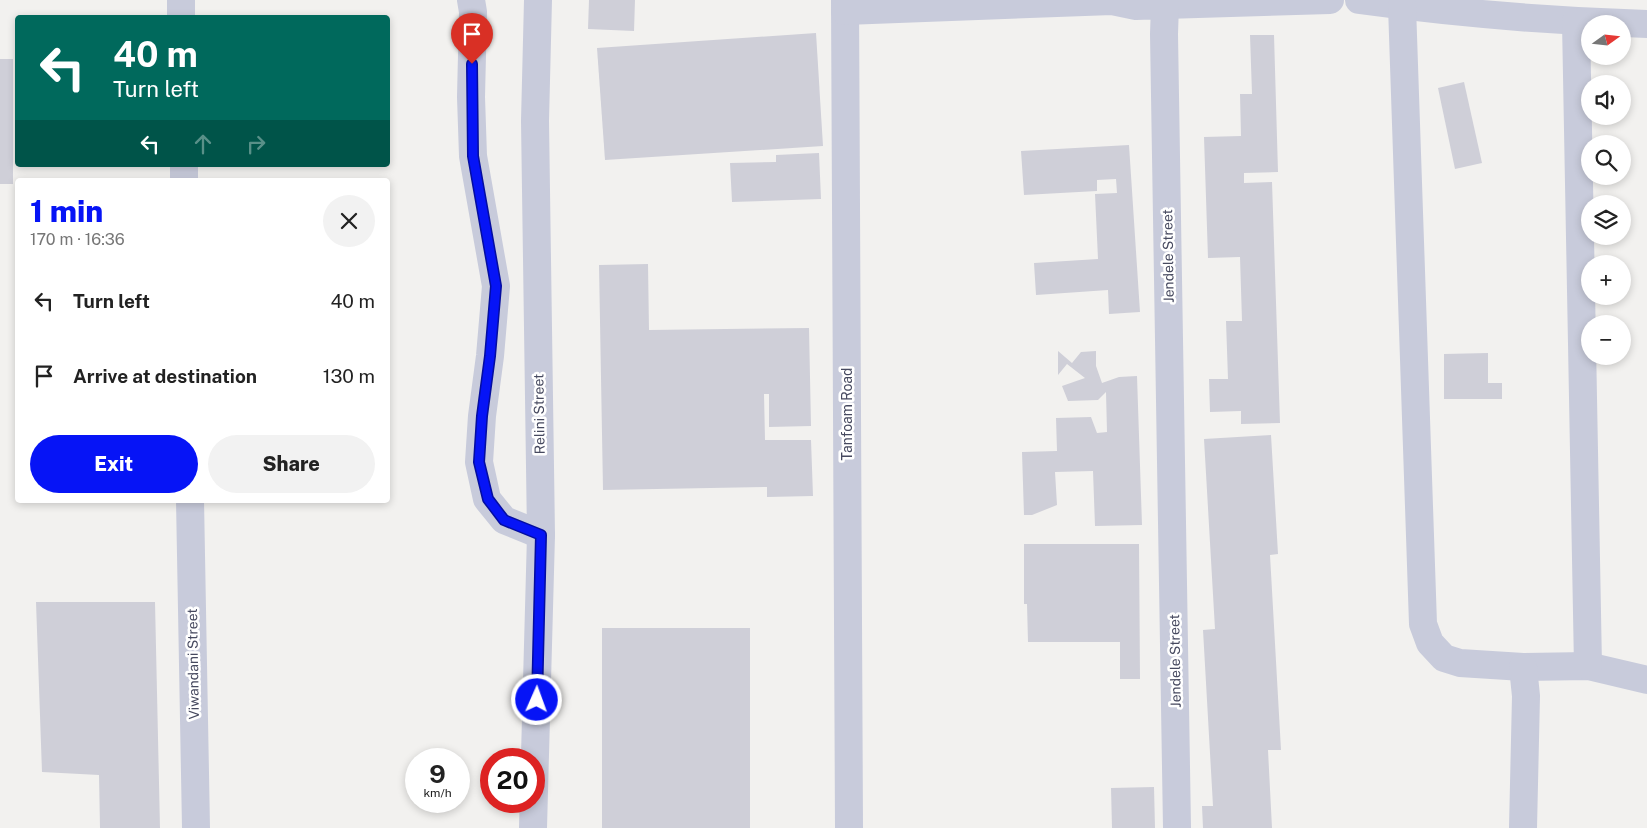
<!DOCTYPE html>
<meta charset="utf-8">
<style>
body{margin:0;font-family:"Public Sans",sans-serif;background:#f2f2f2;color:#222;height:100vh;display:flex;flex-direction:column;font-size:19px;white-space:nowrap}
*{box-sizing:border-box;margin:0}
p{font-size:16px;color:#767676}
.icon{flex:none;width:28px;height:28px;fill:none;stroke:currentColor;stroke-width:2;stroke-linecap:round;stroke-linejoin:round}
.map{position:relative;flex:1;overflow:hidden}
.details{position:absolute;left:15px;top:178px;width:375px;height:325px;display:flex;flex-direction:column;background:#fff;border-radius:5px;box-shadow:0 2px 8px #0003}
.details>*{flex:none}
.guide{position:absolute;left:15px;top:15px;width:375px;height:152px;border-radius:5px;box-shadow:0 2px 8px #0003;background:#00695c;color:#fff;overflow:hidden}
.needle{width:32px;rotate:75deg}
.fabs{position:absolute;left:1581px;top:15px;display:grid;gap:10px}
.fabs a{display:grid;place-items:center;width:50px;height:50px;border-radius:50%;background:#fff;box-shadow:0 2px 8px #0003;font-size:25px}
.speed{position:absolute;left:405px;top:748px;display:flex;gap:10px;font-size:25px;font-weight:700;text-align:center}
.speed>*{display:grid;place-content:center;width:65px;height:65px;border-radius:50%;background:#fff;box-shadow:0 2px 8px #0003;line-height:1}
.speed small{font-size:12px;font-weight:400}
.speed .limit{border:8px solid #d22;background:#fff;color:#111}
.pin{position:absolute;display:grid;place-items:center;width:42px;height:42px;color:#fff;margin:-51px -21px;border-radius:50% 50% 50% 0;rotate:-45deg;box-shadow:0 0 5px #0007}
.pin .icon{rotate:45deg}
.me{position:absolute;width:55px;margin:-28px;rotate:2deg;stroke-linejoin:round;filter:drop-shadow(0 0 4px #0008)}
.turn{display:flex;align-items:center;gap:18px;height:105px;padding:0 15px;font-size:22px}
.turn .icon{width:65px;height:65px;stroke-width:2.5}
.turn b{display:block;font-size:35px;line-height:42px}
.lanes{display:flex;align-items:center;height:48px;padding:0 15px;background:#0003;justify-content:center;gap:25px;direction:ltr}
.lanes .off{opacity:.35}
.round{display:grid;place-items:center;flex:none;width:52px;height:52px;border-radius:26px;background:#f2f2f2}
.overview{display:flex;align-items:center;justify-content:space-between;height:85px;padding:0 15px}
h1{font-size:30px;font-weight:800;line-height:38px;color:#0614f6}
.primary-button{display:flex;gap:10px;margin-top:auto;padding:10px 15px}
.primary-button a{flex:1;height:58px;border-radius:30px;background:#0614f6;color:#fff;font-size:20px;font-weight:800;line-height:58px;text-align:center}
.primary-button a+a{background:#f2f2f2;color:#222}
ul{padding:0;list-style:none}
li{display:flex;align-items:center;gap:15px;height:75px;padding:0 15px}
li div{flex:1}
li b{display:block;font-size:19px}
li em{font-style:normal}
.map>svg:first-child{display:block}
.building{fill:#cfcfd8}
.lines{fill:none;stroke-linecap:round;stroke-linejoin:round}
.minor{stroke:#c8cbdb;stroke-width:28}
.route-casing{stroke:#040da0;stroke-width:12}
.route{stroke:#0614f6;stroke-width:9}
.labels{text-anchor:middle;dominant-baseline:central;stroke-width:5;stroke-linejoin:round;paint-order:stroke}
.street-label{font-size:14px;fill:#46495f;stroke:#fff}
</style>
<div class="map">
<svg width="1647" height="828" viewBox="0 0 1647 828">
<rect width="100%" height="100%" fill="#f2f1ef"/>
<!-- building -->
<g class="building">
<polygon points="589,0 635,0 634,31 588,29"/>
<polygon points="816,33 823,146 605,160 597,48"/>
<polygon points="1250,35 1274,35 1278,172 1244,173 1244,183 1272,182 1280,423 1241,424 1241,411 1210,412 1209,379 1228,379 1226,321 1242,321 1240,257 1208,258 1204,137 1241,136 1240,94 1252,94"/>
<rect x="0" y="59" width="13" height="125"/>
<polygon points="1464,82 1482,163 1455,169 1438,88"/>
<polygon points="1129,145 1140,312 1109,314 1108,290 1036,295 1034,263 1098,259 1095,194 1117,193 1116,179 1097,180 1097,191 1024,195 1021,151"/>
<polygon points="819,153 821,199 732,202 730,163 776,162 776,155"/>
<polygon points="648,264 649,330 809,328 811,426 769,427 769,394 764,394 765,440 811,440 813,496 767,497 767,487 603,490 599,265"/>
<polygon points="1058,351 1072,363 1081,352 1096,351 1096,366 1102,383 1119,377 1137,376 1142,525 1095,526 1093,471 1055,472 1057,505 1032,515 1024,515 1022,452 1057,451 1056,418 1091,417 1097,433 1107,432 1106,392 1098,400 1068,401 1062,386 1085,378 1067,364 1058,375"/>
<polygon points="1488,353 1488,383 1502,383 1502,399 1444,399 1444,354"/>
<polygon points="1271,435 1278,554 1270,555 1281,750 1268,750 1272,828 1203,828 1202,806 1213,806 1203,630 1215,629 1204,439"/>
<polygon points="1024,544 1139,544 1140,679 1120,679 1120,642 1028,642 1027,604 1024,604"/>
<polygon points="36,602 155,602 160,828 100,828 99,775 42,772"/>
<rect x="602" y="628" width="148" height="200"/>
<polygon points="1154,787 1155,828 1112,828 1111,788"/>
</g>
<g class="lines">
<!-- minor -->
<g class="minor">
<polyline points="181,0 181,18"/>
<polyline points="471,0 473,12 471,97 473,156 496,286 490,356 482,416 479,462 487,499 504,520 541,535"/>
<polyline points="845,0 849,828"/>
<path d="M1359 0C1454 13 1551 21 1647 24"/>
<polyline points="1165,5 1330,0"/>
<polyline points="1402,6 1423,624 1430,643 1444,658 1460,663 1523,667 1588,666 1647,680"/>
<polyline points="845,11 1112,1 1136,6 1165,5 1164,34 1177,828"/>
<polyline points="1576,22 1588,666"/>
<polyline points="184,165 184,180"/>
<polyline points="190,500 196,828"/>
<polyline points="1523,667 1526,696 1523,828"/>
<polyline points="533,828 541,535 535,121 538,0"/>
</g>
</g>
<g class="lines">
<defs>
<polyline id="route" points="472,64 473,156 496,286 490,356 482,416 479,462 488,499 504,520 541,535 537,700"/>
</defs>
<!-- route casing -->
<use href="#route" class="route-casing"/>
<!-- route -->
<use href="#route" class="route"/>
</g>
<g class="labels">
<!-- street labels -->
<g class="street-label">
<text transform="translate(1168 256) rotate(-91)">Jendele Street</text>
<text transform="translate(539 414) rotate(-91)">Relini Street</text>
<text transform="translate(847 414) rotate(-90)">Tanfoam Road</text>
<text transform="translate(1175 661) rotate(-91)">Jendele Street</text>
<text transform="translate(193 664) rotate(-91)">Viwandani Street</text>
</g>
</g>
</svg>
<div class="fabs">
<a><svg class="needle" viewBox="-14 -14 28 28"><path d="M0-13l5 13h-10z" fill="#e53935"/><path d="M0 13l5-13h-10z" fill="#767676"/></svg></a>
<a><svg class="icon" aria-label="sound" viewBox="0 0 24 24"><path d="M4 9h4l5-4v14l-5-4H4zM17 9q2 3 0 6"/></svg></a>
<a><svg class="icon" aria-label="search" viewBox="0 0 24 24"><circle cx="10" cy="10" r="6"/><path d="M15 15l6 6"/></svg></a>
<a><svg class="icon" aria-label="layers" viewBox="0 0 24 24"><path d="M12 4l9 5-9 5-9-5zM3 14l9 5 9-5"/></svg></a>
<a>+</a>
<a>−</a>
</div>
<div class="speed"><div>9<small>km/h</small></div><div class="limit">20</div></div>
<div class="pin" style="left:472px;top:64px;background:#d93025"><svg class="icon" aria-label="arrive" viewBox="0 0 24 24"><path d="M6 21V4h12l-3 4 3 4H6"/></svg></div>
<svg class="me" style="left:537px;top:700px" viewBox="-20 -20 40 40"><circle r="17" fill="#0614f6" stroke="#fff" stroke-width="3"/><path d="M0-11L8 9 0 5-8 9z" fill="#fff"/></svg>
<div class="guide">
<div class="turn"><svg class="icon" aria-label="left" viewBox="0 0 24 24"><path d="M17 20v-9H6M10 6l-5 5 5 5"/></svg><div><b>40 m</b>Turn left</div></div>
<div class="lanes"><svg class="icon" aria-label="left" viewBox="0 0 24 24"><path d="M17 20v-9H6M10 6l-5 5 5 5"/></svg><svg class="icon off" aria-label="ahead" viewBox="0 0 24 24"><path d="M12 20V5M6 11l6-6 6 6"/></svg><svg class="icon off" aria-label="right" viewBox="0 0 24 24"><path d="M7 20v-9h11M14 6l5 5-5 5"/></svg></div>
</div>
<section class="details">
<div class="overview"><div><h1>1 min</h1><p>170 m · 16:36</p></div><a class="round"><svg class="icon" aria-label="close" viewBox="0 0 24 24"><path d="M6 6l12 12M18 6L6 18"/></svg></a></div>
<ul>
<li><svg class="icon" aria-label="left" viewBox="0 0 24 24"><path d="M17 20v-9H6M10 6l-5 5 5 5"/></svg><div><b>Turn left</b></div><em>40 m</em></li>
<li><svg class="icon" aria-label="arrive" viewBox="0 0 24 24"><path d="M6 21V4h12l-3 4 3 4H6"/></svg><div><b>Arrive at destination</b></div><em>130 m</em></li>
</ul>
<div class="primary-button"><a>Exit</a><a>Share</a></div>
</section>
</div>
